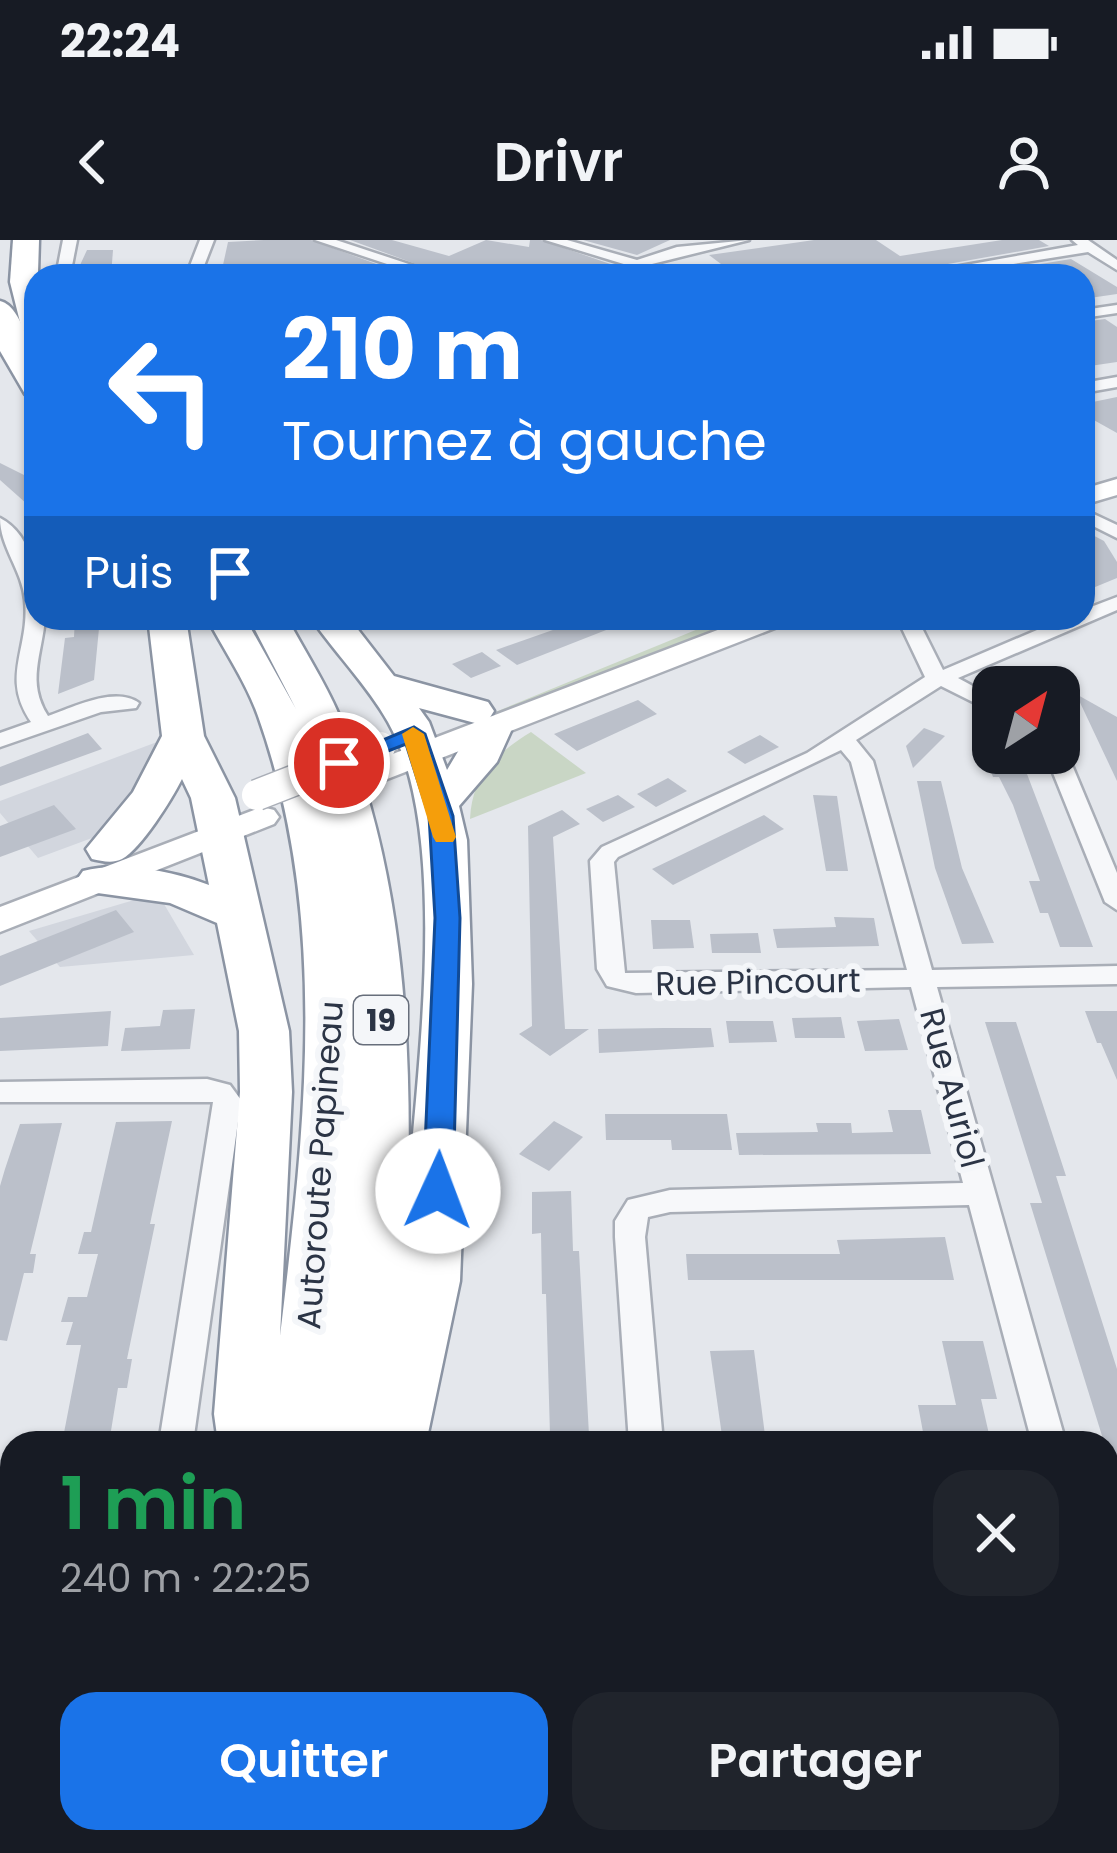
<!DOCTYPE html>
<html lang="fr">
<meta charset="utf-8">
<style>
body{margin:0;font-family:Poppins,sans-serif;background:#20242c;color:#f1f3f6;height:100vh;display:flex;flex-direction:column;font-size:45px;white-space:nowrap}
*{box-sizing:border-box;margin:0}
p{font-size:39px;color:#9ea1a6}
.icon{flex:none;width:66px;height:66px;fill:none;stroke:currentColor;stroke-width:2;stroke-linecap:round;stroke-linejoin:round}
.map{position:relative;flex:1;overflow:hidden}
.details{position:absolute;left:0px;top:1191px;width:1119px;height:423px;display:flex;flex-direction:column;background:#171b24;border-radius:36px 36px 0 0;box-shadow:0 3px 9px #0004}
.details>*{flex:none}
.hud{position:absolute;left:24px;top:24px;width:1071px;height:366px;border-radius:36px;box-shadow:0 3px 9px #0004;background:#1a73e8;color:#fff;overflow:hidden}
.needle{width:78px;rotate:36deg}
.controls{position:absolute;left:972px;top:426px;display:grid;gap:24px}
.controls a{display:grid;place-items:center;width:108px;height:108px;border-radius:24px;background:#171b24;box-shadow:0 3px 9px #0004;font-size:60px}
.pin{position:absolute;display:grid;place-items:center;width:102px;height:102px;color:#fff;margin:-51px;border:6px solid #fff;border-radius:50%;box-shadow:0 3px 12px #0007}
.me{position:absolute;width:132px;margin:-66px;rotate:2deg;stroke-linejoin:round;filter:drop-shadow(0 0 9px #0008)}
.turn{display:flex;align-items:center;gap:42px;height:252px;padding:0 60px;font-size:54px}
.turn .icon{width:156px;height:156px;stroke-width:2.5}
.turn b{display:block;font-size:84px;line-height:102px}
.then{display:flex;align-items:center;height:114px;padding:0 60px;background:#0003;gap:24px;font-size:45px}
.round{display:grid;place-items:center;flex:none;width:126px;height:126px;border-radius:36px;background:#20242c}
.overview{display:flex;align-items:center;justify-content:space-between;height:204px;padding:0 60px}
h1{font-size:72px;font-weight:600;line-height:90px;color:#1e9e55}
.action{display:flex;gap:24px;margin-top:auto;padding:24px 60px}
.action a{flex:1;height:138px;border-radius:36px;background:#1a73e8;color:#fff;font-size:48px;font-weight:600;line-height:138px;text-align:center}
.action a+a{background:#20242c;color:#f1f3f6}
.status{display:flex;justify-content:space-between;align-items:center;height:84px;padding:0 60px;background:#171b24;direction:ltr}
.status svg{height:33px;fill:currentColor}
header{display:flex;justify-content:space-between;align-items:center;height:156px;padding:0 60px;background:#171b24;font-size:54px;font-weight:600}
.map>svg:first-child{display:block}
.built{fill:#d2d6de}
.green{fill:#c9d6c5}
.building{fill:#bbc0ca}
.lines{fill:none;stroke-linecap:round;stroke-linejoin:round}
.street-casing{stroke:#a9aeb7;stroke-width:5}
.secondary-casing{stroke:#a9aeb7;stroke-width:5}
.highway-casing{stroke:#8b94a3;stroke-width:5}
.street{fill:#f7f8fa;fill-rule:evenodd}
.secondary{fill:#fff;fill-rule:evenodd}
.highway{fill:#fff;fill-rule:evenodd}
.secondary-bridge-casing{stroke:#a9aeb7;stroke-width:33;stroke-linecap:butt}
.secondary-bridge{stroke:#fff;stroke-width:30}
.route{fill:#1a73e8;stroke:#114b97;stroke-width:3}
.slow{fill:#f59e0b}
.labels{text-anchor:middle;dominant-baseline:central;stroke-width:12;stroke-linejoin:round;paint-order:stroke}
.shield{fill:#f4f6f9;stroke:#676e7b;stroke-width:3}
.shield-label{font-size:30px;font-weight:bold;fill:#2b3445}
.street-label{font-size:33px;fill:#2b3445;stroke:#f4f6f9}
</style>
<div class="status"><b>22:24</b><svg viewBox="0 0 49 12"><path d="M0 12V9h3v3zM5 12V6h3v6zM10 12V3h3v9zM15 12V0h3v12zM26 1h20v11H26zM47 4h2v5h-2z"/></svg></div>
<header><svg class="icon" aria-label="back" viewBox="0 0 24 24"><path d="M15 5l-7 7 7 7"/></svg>Drivr<svg class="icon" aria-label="person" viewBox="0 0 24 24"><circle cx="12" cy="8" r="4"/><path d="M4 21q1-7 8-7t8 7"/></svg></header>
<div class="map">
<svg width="1117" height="1613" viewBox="0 0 1117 1613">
<rect width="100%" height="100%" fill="#e4e7ec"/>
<!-- built -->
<g class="built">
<polygon points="157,502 135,546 111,575 112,585 92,598 38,618 0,573 0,561"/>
<polygon points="141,658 164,664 194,715 60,727 29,691"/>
</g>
<!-- green -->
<g class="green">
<polygon points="725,378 752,378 449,497 444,493"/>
<path d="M531 492 586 533 470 579C472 536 495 514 531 492Z"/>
</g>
<!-- building -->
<g class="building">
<polygon points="264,0 311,0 409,36 247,36 233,35 223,25 228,2"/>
<polygon points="350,0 392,0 449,16 486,0 529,7 530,0 541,0 616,26 595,36 449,36"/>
<polygon points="583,0 670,0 637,15"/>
<polygon points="814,0 876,0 900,16 1002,0 1039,0 1049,6 903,32 900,36 737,36 709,15"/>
<polygon points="87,10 113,10 111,36 75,36"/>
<polygon points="1071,19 1117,47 1117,54 1083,59 1083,36 966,36"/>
<polygon points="1105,79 1117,87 1117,122 1083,127 1083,82"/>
<polygon points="1117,157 1117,193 1083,174 1083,164"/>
<polygon points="0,223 36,241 36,272 0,240"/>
<polygon points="1083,290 1104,301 1117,322 1117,338 1083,352"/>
<polygon points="75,378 100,378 94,440 58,454 65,398 74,397"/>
<polygon points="587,378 622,378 624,383 517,425 496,410"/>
<polygon points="482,412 501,426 471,438 452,424"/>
<polygon points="1076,454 1117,477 1117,541"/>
<polygon points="638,460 657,474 577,511 554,494"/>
<polygon points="924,488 945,496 913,528 906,506"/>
<polygon points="88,493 102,509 0,546 0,527"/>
<polygon points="760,495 779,507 745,524 727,512"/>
<polygon points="984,513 1019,513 1093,707 1060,707 1048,673 1040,673 1029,641 1040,641 1013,565 999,537 993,537"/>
<polygon points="668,538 687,551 656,567 637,554"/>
<polygon points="917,541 941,541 962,628 994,703 962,704 935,628"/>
<polygon points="618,555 635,567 603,582 586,569"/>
<polygon points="813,555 837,556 848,631 826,631"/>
<polygon points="54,565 76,589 0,617 0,586"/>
<polygon points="562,570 580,584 553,597 565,789 589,789 550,816 519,794 532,786 528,586"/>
<polygon points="764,575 784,589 673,645 652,629"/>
<polygon points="116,670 134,692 0,746 0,716"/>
<polygon points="834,677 874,678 879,706 777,708 773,689 836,687"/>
<polygon points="651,680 690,680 694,708 653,709"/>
<polygon points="758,693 761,713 712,713 710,694"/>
<polygon points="195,769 190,809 121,811 125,788 160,786 163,770"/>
<polygon points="111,771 108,806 0,811 0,778"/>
<polygon points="1085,771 1117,771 1117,840 1101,803 1097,803"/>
<polygon points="841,777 845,798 795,798 792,778"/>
<polygon points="899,779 908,810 865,811 857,781"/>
<polygon points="726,781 773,781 777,802 729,803"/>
<polygon points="985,782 1016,782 1066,936 1056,936 1117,1129 1117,1228 1112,1228 1046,1015 1030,963 1042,963"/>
<polygon points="663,788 711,788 714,807 599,813 598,789"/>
<polygon points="888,870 921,870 931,914 739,915 736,893 818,892 816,883 851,883 852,893 893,892"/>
<polygon points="605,874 727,874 732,910 672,910 671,900 606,900"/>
<polygon points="172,881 150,984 155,984 127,1119 132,1119 127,1148 118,1148 109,1203 62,1203 81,1105 66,1105 73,1082 61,1082 68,1057 87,1057 98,1014 78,1014 84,992 91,992 116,882"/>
<polygon points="554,881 583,897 549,931 519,914"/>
<polygon points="62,883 30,1014 36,1014 33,1033 24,1033 7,1101 0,1100 0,946 5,929 20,884"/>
<polygon points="571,951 573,1011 579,1011 589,1195 550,1195 546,1054 542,1054 541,993 532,994 532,952"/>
<polygon points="945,997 954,1040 688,1040 686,1014 840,1014 837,1000"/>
<polygon points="942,1101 983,1101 997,1159 981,1159 991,1203 925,1203 918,1165 956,1165"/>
<polygon points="754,1110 766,1203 723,1203 710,1111"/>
</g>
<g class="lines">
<defs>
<g id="street">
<polygon points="63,0 77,0 70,36 56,36"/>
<polygon points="200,0 214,0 202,31 205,36 191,36 188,31"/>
<polygon points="315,0 336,0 445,36 423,36"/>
<polygon points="545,0 567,0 637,20 677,7 749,0 652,24 686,36 663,36"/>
<polygon points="1072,0 1088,0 1117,20 1117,30 1088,12 938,36 904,36 1078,5"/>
<polygon points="1117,65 1117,73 1083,78 1083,70"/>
<polygon points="1117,137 1117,147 1083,153 1083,143"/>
<polygon points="1083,269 1117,285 1117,298 1083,281"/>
<path d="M0 278C36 297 36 342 36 378H45C42 415 26 442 48 476 74 467 115 446 139 463L136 468 101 472 0 507V493L31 482C0 436 30 409 25 360 22 330 0 307 0 278Z"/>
<path d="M1117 357V370L958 438 993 457V472L941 446 856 500 873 521 932 730 1117 726V744L937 747 1066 1203H1032L969 965 670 972 648 977 645 997 663 1203H629L615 997V981L628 960 670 950 963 943 911 747 636 753 607 746 597 729 590 621 602 607 807 513 925 437 897 378H917L943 430 1065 378H1083V370ZM841 510 851 522 907 730 625 733 614 622 618 617Z"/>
<polygon points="1059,507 1067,513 1117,633 1117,670 1105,662 1045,513 1059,513"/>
<polygon points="207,839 230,845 241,860 193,1203 159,1203 213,862 0,862 0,842"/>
<polygon points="1107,1398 1117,1402 1117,1470 1107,1466"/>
<rect x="1107" y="1482" width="10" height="38"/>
<polygon points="94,1602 134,1602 132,1613 92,1613"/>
</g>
<g id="secondary">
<polygon points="1117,239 1117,255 1083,265 1083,249"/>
<polygon points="749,378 789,378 785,384 359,550 335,550 331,543 335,536"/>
<polygon points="262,567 274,570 279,577 274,584 0,692 0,667"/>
</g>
<g id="highway">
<polygon points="13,0 39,0 36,99 22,90 10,42"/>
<path d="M0 61C26 67 36 133 36 157L25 154 0 111Z"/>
<path d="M148 378H186L204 496 235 558 289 791 292 852 280 1096C305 888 330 678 258 476 246 442 224 410 207 378H245L296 469 249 378H287C304 410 325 442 339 475 402 627 412 791 408 954 417 827 451 593 388 482 367 445 335 413 311 378H349L394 436 488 462 494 471 489 479 505 482 511 491 497 522 459 566 467 600 472 744 460 1041 426 1203H331L354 923 331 1203H218L214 1174 240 852 239 791 217 683 170 663 83 651 76 641 83 631C119 621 174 631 209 645L191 558 182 539C172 559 141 609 122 619 112 624 102 621 92 619L86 609 133 552 162 496ZM419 468 475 483 447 530 429 482Z"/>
<polygon points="223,1602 299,1602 299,1606 299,1602 375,1602 374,1613 222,1613"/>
</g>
</defs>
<!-- street casing -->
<use href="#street" class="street-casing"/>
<!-- secondary casing -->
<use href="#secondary" class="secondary-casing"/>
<!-- highway casing -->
<use href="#highway" class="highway-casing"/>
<!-- street -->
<use href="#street" class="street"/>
<!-- secondary -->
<use href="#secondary" class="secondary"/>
<!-- highway -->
<use href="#highway" class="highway"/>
<defs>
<polyline id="secondary-bridge" points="257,555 380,507"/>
</defs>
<!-- secondary-bridge casing -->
<use href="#secondary-bridge" class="secondary-bridge-casing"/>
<!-- secondary-bridge -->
<use href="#secondary-bridge" class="secondary-bridge"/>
</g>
<!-- route -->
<polygon class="route" points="414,487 425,494 453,576 460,678 453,951 448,959 427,959 423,951 435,678 429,576 406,504 339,530 328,523"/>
<!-- slow -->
<polygon class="slow" points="413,487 424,494 456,597 453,602 436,602 433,597 402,494"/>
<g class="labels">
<!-- shield labels -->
<rect class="shield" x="354" y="756" width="54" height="48" rx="9"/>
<g class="shield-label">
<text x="381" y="780">19</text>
</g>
<!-- street labels -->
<g class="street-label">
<text transform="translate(758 742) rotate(-1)">Rue Pincourt</text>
<text transform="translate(952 848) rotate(75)">Rue Auriol</text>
<text transform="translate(320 925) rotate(-86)">Autoroute Papineau</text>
</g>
</g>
</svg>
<div class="controls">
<a><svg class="needle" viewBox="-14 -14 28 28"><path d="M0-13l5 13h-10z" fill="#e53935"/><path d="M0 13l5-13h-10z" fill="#9ea1a6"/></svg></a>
</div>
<div class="pin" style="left:339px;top:523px;background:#d93025"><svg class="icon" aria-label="arrive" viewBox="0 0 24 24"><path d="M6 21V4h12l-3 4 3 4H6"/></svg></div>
<svg class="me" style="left:438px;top:951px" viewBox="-20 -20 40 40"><circle r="19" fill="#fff"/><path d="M0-13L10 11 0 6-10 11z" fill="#1a73e8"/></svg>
<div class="hud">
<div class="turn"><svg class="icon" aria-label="left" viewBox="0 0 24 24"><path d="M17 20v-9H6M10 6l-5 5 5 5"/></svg><div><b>210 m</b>Tournez à gauche</div></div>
<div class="then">Puis<svg class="icon" aria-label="arrive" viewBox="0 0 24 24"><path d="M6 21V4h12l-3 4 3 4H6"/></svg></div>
</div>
<section class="details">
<div class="overview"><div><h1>1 min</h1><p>240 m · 22:25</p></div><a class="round"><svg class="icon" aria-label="close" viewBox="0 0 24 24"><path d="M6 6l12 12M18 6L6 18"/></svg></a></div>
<div class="action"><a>Quitter</a><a>Partager</a></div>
</section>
</div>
